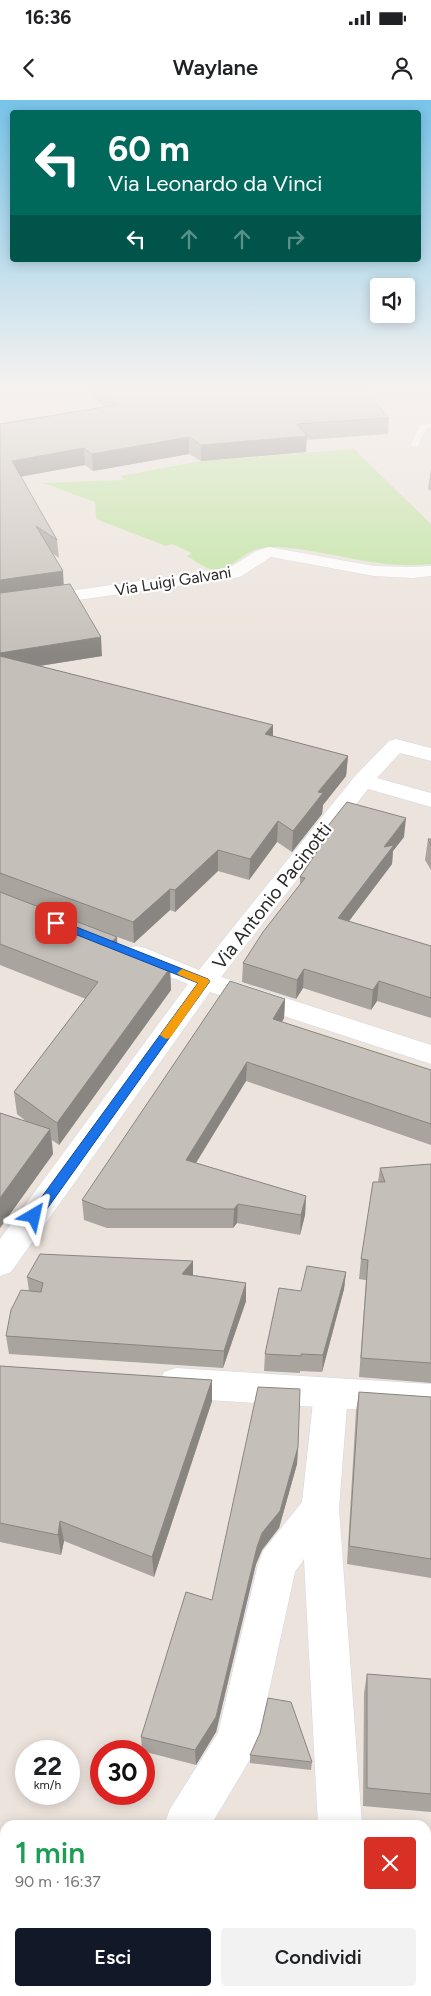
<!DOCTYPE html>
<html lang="it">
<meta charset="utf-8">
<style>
body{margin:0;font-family:Figtree,sans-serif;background:#f2f2f2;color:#202124;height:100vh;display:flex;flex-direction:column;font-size:19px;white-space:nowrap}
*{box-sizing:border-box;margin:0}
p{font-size:16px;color:#757577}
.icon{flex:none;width:28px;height:28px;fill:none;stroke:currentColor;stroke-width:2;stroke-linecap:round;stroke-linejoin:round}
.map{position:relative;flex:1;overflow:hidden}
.details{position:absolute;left:0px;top:1720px;width:431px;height:176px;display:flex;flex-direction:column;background:#fff;border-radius:15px 15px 0 0;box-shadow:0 2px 12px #0003}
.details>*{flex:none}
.hud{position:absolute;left:10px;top:10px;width:411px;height:152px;border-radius:5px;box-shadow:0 2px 12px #0003;background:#00695c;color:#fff;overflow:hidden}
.controls{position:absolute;left:370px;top:178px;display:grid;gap:10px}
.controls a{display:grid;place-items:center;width:45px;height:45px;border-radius:5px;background:#fff;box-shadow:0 2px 12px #0003;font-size:25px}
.speed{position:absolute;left:15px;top:1640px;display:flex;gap:10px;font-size:25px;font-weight:700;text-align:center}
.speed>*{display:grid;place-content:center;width:65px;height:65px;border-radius:50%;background:#fff;box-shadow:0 2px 12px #0003;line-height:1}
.speed small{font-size:12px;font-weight:400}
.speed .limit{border:8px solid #d22;background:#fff;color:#111}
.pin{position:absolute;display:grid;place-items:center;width:42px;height:42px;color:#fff;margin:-21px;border-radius:10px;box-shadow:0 2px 8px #0006}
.me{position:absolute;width:55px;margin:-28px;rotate:36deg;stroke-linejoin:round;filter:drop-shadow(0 0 4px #0008)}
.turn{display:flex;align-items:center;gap:18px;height:105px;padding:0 15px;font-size:22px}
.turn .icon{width:65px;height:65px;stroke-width:2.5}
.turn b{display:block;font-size:35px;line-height:42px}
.lanes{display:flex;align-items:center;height:48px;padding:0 15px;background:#0003;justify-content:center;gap:25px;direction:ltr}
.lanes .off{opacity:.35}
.round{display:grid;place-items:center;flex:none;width:52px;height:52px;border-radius:5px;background:#f2f2f2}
.head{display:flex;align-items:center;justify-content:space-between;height:85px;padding:0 15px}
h1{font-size:30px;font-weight:600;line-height:38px;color:#1e9e55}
.button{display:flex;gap:10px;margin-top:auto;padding:10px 15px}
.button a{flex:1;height:58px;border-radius:5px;background:#111827;color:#fff;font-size:20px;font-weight:600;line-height:58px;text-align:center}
.button a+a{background:#f2f2f2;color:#202124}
.status{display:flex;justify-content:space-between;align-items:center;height:35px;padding:0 25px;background:#fff;direction:ltr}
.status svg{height:14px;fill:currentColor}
header{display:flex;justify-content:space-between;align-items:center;height:65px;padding:0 15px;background:#fff;font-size:22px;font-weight:600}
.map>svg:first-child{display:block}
.green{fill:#bbe29a}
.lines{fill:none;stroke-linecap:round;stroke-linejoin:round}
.lane-casing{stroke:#d2d7e3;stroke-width:1}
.street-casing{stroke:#d2d7e3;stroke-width:1}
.secondary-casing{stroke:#d2d7e3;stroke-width:1}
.lane{fill:#fff;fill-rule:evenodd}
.street{fill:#fff;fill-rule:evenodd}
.secondary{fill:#fff;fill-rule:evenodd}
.wall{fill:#a9a49e}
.shaded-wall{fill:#898681}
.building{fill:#c4bfb8;stroke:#898681}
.route{fill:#1a73e8;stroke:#114b97}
.slow{fill:#f59e0b}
.labels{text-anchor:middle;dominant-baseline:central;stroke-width:4.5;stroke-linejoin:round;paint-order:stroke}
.far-street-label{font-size:16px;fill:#2a2a2a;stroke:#fff}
.street-label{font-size:19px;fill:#2a2a2a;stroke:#fff}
</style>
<div class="status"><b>16:36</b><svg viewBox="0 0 49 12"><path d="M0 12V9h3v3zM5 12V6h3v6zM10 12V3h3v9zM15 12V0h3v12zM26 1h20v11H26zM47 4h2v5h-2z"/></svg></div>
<header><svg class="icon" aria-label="back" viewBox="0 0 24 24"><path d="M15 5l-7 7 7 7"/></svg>Waylane<svg class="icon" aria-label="person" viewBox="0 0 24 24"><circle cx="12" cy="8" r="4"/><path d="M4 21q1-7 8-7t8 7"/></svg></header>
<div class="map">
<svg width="431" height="1896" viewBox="0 0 431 1896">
<rect width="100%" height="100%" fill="#ece3dc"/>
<!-- green -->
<path class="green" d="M354 349 431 424V464C377 471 326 448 272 447 244 446 235 471 214 470 206 469 194 460 187 456L192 453 172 444 166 446 96 419 95 402 43 383 125 380 120 376 201 361Z"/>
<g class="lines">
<defs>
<polygon id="lane" points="431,323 431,327 426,329 418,346 412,346 411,344 420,325"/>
<g id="street">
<polygon points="269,447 374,466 412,467 431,466 431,476 412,478 374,476 271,457 240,477 234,478 0,511 0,501 229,468 256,451"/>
<polygon points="396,639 431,648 431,661 400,653 377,678 431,693 431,707 368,689 221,877 431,945 431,964 210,892 11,1172 0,1176 0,1139 188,884 127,860 123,854 127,848 136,846 145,848 199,870 355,676 389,641"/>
<polygon points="331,1278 343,1282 348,1293 339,1408 362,1725 318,1725 304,1459 295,1472 258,1641 252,1656 211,1725 164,1725 170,1709 218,1633 258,1464 263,1451 302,1402 314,1293 319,1282"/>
</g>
<polygon id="secondary" points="176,1268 431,1284 431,1314 176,1298 164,1294 159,1283 164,1272"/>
</defs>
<!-- lane casing -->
<use href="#lane" class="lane-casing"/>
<!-- street casing -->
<use href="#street" class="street-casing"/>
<!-- secondary casing -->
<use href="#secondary" class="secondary-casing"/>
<!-- lane -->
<use href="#lane" class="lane"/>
<!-- street -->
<use href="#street" class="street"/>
<!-- secondary -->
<use href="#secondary" class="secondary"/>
</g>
<!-- wall -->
<g class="wall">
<polygon points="90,288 363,288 389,318 388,334 306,340 306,352 201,361 189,354 93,371 85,365 21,376 57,440 59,458 52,453 64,485 102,556 40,566 273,625 273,636 348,656 346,676 323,705 322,714 292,752 277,742 249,780 218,771 175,812 170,810 134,843 101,831 117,846 170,868 171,890 59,1045 52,1040 53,1054 0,1128 0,1013 27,1022 17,1014 14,992 86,899 0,865 0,324 104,307 91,294"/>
<polygon points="431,368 431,391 428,389"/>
<polygon points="404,737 393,751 392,764 349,821 431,846 431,918 377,901 371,910 303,888 296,899 242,882 243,863 300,785 300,777 311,760 312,746"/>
<polygon points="428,739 431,739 431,770 425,760"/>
<polygon points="285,899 284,918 282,922 431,970 431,1045 246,981 196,1063 306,1096 305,1115 300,1135 237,1123 233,1128 107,1128 84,1120 82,1100"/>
<polygon points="431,1064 431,1283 359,1277 366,1180 359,1179 361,1159 378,1082 380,1068"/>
<polygon points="193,1161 193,1175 246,1183 246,1201 223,1268 9,1254 6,1236 29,1191 27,1177"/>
<polygon points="346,1172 344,1189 322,1272 300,1271 300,1273 264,1271 265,1254 301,1191"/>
<polygon points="0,1266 212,1280 212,1301 154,1477 64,1441 61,1455 0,1442"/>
<polygon points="359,1292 431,1297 431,1478 347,1464 356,1311"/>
<polygon points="298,1347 297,1364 279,1428 262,1450 256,1464 216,1632 196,1665 142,1651 141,1637 212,1500"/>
<polygon points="367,1574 431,1579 431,1712 363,1706 364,1593"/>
<polygon points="250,1655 312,1662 311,1670 250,1663"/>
<polygon points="0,1832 176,1896 0,1896"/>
<polygon points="375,1891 426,1891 431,1896 374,1896"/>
</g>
<!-- shaded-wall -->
<g class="shaded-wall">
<polygon points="307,336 306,352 201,361 201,345"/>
<polygon points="189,337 189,354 93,371 92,354"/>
<polygon points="84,348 85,365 14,378 12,361"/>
<polygon points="63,471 64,490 0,499 0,480"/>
<polygon points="101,537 102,556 0,572 0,553"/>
<polygon points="273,625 273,645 265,634"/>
<polygon points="348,656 346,676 323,705 322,714 292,752 293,731 318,692"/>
<polygon points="406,718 404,737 393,751 392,764 337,837 338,818 384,747"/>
<polygon points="278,721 277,742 249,780 250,759"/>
<polygon points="218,750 218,771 175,812 175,790"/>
<polygon points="170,789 170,810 134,843 133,822"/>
<polygon points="117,837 118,858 110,843"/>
<polygon points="170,868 171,890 59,1045 57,1023"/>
<polygon points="304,869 303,888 296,899 297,880"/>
<polygon points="379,881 377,901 371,910 373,890"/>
<polygon points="285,899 284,918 272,938 273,919"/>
<polygon points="247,962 246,981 186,1079 186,1060"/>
<polygon points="50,1029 53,1054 0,1128 0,1098"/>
<polygon points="306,1096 305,1115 300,1135 301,1115"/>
<polygon points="238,1104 237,1123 233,1128 234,1109"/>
<polygon points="193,1161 193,1179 182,1174"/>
<polygon points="346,1172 344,1189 322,1272 323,1255"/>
<polygon points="246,1183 246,1201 223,1268 224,1251"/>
<polygon points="212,1280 212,1301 154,1477 152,1457"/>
<polygon points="298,1347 297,1364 279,1428 262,1450 256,1464 216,1632 196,1665 195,1650 257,1447"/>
<polygon points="60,1421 64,1441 61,1455 58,1435"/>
</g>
<!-- building -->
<g class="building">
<polygon points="100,288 363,288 389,318 297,324 307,336 201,345 189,337 92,354 84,348 12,361 57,440 36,426 63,471 0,480 0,324 117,305"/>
<polygon points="70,484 101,537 0,553 0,493"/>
<polygon points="0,556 273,625 265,634 348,656 318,692 323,693 293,731 278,721 250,759 218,750 175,790 170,789 133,822 0,773"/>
<polygon points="347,702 406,718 384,747 394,745 338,818 431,846 431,898 379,881 373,890 304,869 297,880 243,863 263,832 305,778 300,777 318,750 312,746"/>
<polygon points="428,739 431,739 431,745"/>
<polygon points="0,792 117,837 110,843 170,868 57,1023 14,992 98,882 0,844"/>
<polygon points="230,881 285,899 273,919 431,970 431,1024 247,962 186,1060 306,1096 301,1115 238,1104 234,1109 106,1109 82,1100"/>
<polygon points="0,1013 50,1029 0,1098"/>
<polygon points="431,1064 431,1263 361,1258 368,1160 361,1159 373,1082 385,1082 380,1068"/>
<polygon points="40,1154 193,1161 182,1174 246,1183 224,1251 6,1236 11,1210 21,1190 41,1192 43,1183 27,1177"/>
<polygon points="307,1166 346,1172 323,1255 301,1254 301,1256 265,1254 279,1188 301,1191"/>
<polygon points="0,1266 212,1280 152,1457 60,1421 58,1435 0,1423"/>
<polygon points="258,1287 300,1289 298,1347 280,1411 262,1433 257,1447 216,1617 195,1650 141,1637 186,1492 212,1500"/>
<polygon points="359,1292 431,1297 431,1459 349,1446"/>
<polygon points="367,1574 431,1579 431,1694 367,1688"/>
<polygon points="268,1598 291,1602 312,1662 250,1655 260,1633"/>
<polygon points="426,1821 431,1822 431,1896 378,1896 378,1891 426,1891"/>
<polygon points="0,1832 5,1832 5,1891 175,1891 176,1896 3,1896 3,1891 0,1891"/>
</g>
<!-- sky -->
<linearGradient id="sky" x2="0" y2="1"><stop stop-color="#78c4ea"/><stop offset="0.52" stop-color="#f6f2ef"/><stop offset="1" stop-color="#f6f2ef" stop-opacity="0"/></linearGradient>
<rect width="431" height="554" fill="url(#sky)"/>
<!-- route -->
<polygon class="route" points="56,819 208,879 210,881 39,1120 30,1120 28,1116 30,1113 198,883 52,825 51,823 52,820"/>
<!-- slow -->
<polygon class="slow" points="182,869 208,879 210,881 170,938 166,939 160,935 198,883 179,875 177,873"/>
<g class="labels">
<!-- far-street labels -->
<g class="far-street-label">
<text transform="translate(173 481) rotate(-9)">Via Luigi Galvani</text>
</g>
<!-- street labels -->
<g class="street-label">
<text transform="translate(272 796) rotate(-52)">Via Antonio Pacinotti</text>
</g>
</g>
</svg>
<div class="controls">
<a><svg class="icon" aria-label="sound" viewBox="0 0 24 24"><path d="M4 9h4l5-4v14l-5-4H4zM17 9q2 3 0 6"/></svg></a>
</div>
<div class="speed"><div>22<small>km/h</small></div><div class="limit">30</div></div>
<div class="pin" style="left:56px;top:823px;background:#d93025"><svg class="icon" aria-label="arrive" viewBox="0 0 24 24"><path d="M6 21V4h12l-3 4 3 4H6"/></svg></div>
<svg class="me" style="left:34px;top:1116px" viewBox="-20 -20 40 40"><path d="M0-17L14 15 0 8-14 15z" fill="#1a73e8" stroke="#fff" stroke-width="4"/></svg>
<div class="hud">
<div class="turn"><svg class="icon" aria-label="left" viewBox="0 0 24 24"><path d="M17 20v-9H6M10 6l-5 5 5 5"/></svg><div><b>60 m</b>Via Leonardo da Vinci</div></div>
<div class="lanes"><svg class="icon" aria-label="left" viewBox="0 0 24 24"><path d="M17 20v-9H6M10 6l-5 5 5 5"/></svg><svg class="icon off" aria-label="ahead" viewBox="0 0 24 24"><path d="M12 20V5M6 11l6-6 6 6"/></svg><svg class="icon off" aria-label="ahead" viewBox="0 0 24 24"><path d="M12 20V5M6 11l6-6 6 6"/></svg><svg class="icon off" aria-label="right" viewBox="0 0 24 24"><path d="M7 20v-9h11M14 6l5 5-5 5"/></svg></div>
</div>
<section class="details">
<div class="head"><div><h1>1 min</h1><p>90 m · 16:37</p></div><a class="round" style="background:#d93025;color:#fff"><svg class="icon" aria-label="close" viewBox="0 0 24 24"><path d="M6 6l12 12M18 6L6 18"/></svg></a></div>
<div class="button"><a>Esci</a><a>Condividi</a></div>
</section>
</div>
